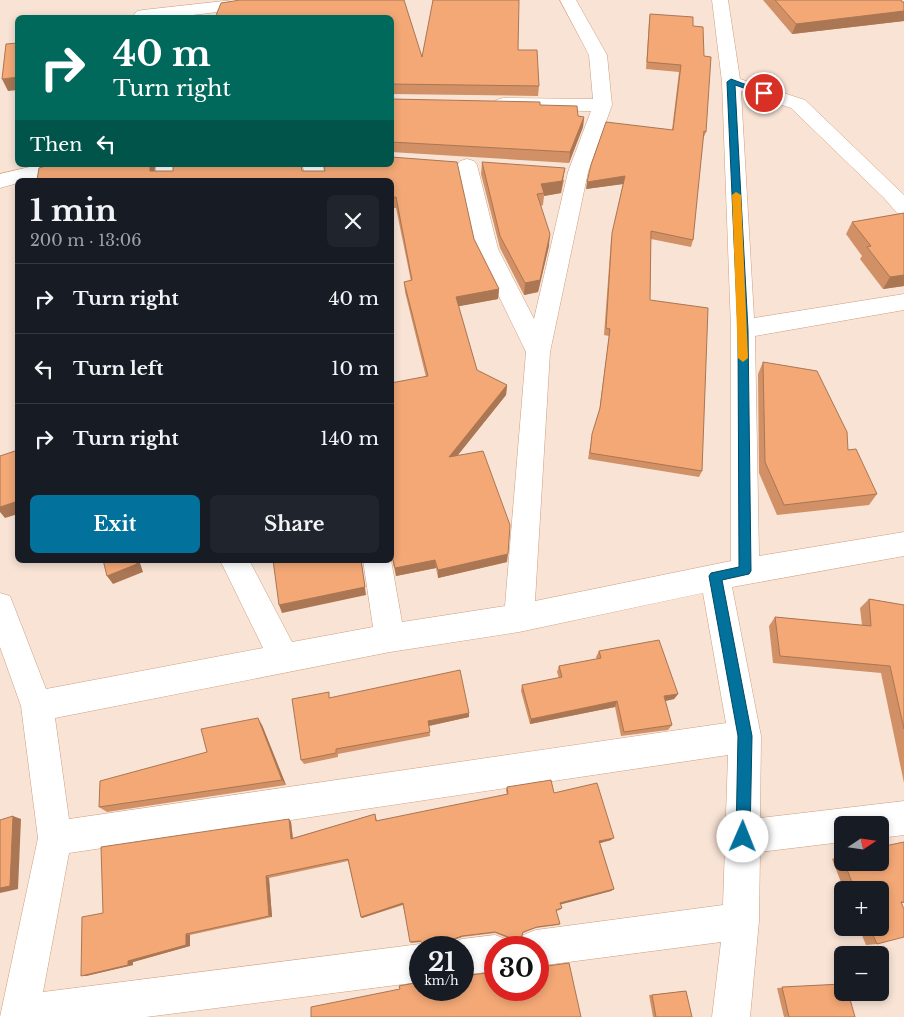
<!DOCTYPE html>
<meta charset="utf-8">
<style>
body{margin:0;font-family:"Libre Baskerville",serif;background:#20242c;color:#f1f3f6;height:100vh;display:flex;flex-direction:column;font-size:19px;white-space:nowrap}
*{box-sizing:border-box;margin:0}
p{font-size:16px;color:#9ea1a6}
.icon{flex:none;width:28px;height:28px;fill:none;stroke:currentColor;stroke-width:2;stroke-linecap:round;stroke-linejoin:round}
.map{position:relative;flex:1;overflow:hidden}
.panel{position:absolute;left:15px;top:178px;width:379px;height:385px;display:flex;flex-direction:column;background:#171b24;border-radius:8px;box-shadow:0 2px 8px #0003}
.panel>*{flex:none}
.top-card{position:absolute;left:15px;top:15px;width:379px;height:152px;border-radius:8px;box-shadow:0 2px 8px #0003;background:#00695c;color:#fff;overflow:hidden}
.needle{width:32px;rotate:77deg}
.fabs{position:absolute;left:834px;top:816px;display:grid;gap:10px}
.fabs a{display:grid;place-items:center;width:55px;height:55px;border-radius:8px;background:#171b24;box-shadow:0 2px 8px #0003;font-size:25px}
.speed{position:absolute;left:409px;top:936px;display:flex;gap:10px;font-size:25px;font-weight:700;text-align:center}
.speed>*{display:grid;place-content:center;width:65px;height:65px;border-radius:50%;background:#171b24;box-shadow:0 2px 8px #0003;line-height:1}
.speed small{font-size:12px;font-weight:400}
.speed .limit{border:8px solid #d22;background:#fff;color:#111}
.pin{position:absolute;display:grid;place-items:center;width:42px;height:42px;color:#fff;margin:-21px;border:2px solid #fff;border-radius:50%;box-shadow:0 1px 5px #0007}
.me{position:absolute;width:55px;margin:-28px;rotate:1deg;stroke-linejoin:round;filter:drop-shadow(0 0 4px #0008)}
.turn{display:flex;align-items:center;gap:18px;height:105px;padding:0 15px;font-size:22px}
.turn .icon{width:65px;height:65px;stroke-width:2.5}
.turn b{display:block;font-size:35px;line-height:42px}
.then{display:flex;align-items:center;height:48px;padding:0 15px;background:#0003;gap:10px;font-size:19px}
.round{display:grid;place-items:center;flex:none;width:52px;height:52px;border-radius:8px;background:#20242c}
.summary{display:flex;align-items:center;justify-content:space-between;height:85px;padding:0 15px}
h1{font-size:30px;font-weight:700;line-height:38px}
.action{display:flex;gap:10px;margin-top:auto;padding:10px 15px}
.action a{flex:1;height:58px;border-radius:8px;background:#02719c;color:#fff;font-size:20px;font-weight:700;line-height:58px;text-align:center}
.action a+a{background:#20242c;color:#f1f3f6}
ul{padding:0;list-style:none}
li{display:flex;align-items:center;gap:15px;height:70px;padding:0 15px;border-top:1px solid #363941}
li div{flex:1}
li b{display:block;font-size:19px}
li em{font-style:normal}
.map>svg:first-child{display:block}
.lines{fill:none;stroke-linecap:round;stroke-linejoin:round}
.minor-casing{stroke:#cf9e7d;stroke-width:1}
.minor{fill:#fff;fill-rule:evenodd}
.wall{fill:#d19065}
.shaded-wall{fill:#aa7653}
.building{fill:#f3a876;stroke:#aa7653}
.route{fill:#02719c;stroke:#014965}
.slow{fill:#f59e0b}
</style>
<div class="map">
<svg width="904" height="1017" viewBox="0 0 904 1017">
<rect width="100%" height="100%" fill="#f8e3d5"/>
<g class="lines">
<defs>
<g id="minor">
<polygon points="233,0 258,0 260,3 258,7 252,8 167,18 136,18 134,15 137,11 143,10"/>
<path d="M560 0H576L607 55 612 105 588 172 550 352 535 601 731 561V329L722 82 712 0H728L740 79 805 100 904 195V215L897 213 884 198 791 108 741 91 754 318 904 294V310L755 336 759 556 904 532V556L732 587 761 736 760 818 904 801V835L880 838V825H842V842L760 852 759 921 750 1017H712L721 942 538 966V948H518L523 935 536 930 723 905 728 755 69 853 43 992 420 944 427 948H420V982L146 1017H0L38 838 21 706 0 647V593L10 596 46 689 263 648 220 560H249L292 642 373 627 363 560H391L402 622 505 606 526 352 476 249 457 165 460 161 467 159 474 161 477 165 498 249 534 319 568 172 591 111 503 110 496 108 494 104 496 100 503 98 593 99 589 55ZM703 593 726 723 69 819 55 718 390 652 519 632Z"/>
<polygon points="38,165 74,165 71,169 30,180 18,180 18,183 0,188 0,174"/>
<polygon points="156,165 176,165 175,180 155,180"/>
<polygon points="303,165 323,165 325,180 305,180"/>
<polygon points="495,935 508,940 511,948 495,948 495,971 462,975 462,948 447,948 449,944 462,939"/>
</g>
</defs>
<!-- minor casing -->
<use href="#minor" class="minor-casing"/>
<!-- minor -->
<use href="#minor" class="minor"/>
</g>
<!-- wall -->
<g class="wall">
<polygon points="763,0 901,0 902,2 904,2 904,21 792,34"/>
<polygon points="650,14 693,26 704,56 706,132 703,139 693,240 691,247 651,239 650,300 702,471 699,477 588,459 591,441 599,413 609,336 604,335 611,240 623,184 586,189 672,130 679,72 646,69 649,21"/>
<polygon points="391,18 422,57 518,50 539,86 538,96 391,94"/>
<polygon points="391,99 540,105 578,116 584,117 583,127 569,163 391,152"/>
<polygon points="482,162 564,180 561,193 544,196 543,205 541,206 549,246 538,292 524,295 500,248 481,174"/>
<polygon points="391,165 474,239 499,289 498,299 458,306 477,370 507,385 506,395 458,455 507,562 438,578 436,568 396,576 392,559 391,559 391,383 426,377 405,292 404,282 411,281 396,208 391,208 391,180 154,171 325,171"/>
<polygon points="904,213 904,286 883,289 860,259 862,256 846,234 852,222"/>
<polygon points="763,362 848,450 877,494 869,505 777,515 759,473 758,374"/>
<polygon points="869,599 904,605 904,783 881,673 773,663 769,626 775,617 862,625 860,608"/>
<polygon points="599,651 678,694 674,699 665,701 672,725 668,730 621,736 615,707 530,724 521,691 522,685 559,678 557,672 559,666 597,659 596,657"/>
<polygon points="331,698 469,717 429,726 430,736 338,754 338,757 304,764 301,760"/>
<polygon points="262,725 286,785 107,812 99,807"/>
<polygon points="507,787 554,793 611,840 600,843 614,889 611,891 560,904 562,908 560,910 556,911 560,924 558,925 536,928 523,933 518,948 512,948 510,939 495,933 462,937 448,942 447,948 428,948 421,942 411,943 403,905 362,918 361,917 348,861 269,878 272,917 190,935 190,946 133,962 133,965 86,976 103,913 289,819 291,822 293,838 375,814 377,821 507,795 506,790"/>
<polygon points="904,842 904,903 902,903 877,944 866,945 859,928 880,928 880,890 844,890 832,859 842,855 842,862 880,862"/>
<polygon points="842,984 855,1017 784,1017 777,988"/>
<polygon points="686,991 692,1017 653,1017 649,995"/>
</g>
<!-- shaded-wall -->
<g class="shaded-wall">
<polygon points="904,11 904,21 792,34 796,24"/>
<polygon points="18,77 18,90 8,91 2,79"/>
<polygon points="584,117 583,127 569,163 570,152"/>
<polygon points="150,165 155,165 154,180 150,171"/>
<polygon points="565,168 561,193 544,196 544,193 541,184"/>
<polygon points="625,176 623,184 586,189 587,182"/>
<polygon points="550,234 549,246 538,292 524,295 525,283"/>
<polygon points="904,275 904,286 883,289 890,277"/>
<polygon points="499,289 498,299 455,307 456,297"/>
<polygon points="507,385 506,395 449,466 449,457"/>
<polygon points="18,501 18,514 5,518 0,512 0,507"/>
<polygon points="508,554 507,562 438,578 438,570"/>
<polygon points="136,560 139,560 143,572 113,584 107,576"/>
<polygon points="361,560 366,595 282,613 279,605"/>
<polygon points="435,560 436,568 396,576 395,568"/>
<polygon points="678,694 674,699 661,702 664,696"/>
<polygon points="617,701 615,707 530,724 531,719"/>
<polygon points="469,713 469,717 428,726 428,721"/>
<polygon points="258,718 262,725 286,785 282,780"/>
<polygon points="13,816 21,819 18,889 0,893 0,888"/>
<polygon points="289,819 291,822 293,841 291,839"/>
<polygon points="614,838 611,840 597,844 599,841"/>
<polygon points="266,876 269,878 272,917 269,916"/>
<polygon points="614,889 611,891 559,905 560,903"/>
<polygon points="403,903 404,904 362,918 361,917"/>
<polygon points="186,934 190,935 190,946 133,962 133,965 86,976 81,976 128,961"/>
<polygon points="462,936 462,937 448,942 446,948 448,941"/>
</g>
<!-- building -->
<g class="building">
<polygon points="240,0 404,0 422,57 433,0 519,0 518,50 537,50 539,86 391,84 391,18 215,18 221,3"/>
<polygon points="775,0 901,0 902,2 904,2 904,11 796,24"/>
<polygon points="650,14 693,17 693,26 703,27 704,56 711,57 706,132 704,131 693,240 651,231 650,300 708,308 702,471 590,453 592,434 600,408 610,329 606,328 612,233 625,176 587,182 591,165 606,122 673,130 681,65 647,62"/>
<polygon points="18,43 18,77 2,79 6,44"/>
<polygon points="391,99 540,102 540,105 577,106 578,116 584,117 570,152 391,142"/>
<polygon points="391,157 457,162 474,239 499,289 456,297 477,370 507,385 449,457 483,451 510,525 508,554 438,570 435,560 395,568 391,551 391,383 428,376 404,282 412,280 396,197 391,198 391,180 37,180 39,168 49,165 150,165 150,171 173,171 173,165 301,165 302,171 325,171 324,165 391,165"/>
<polygon points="482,162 565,168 562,181 541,184 544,193 537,194 550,234 540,280 525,283 500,236"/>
<polygon points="904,213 904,275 890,277 867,247 871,246 852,222"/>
<polygon points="763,362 817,371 847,432 848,450 856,449 877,494 784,505 765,462"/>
<polygon points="18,450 18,501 0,507 0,456"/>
<polygon points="103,560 136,560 137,564 107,576"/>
<polygon points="273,560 361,560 365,587 279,605"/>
<polygon points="869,599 904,605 904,729 890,666 780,656 775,617 871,626"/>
<polygon points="659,640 678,694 664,696 672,725 624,732 617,701 531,719 522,685 562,677 559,666 601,658 599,651"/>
<polygon points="460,670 469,713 428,721 430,732 336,749 336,753 301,760 292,699 329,692 329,698"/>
<polygon points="258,718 282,780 99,807 100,781 207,752 201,729"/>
<polygon points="551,780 554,793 597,783 614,838 599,841 614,889 560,903 562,908 556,910 560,924 537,927 523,932 518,948 513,948 511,938 495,932 462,936 448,941 446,948 428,948 428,947 420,941 410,942 403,903 361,917 348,859 266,876 269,916 186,934 186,945 128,961 128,965 81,976 82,917 103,913 101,847 289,819 291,839 375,814 376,821 508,794 507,787"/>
<polygon points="13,816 10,886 0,888 0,820"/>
<polygon points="904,842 904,902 901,902 904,909 904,937 877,944 870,928 880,928 880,890 855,890 844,862 880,862 880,847"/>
<polygon points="569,963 581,1017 311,1017 311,1007 400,989 399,986 420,982 420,990 462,990 462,976 495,972 495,990 538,990 538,965 540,967"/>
<polygon points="842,984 842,992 848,992 855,1017 789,1017 782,987"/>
<polygon points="686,991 692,1017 656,1017 652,995"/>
</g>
<!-- route -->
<polygon class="route" points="731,79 768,93 764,95 735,85 748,330 751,571 749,574 722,580 752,736 750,837 748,842 743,844 738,842 736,837 738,736 709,576 711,573 739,567 738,330 727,82"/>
<!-- slow -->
<polygon class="slow" points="736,192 741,195 748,358 743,362 738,358 732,195"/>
</svg>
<div class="fabs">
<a><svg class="needle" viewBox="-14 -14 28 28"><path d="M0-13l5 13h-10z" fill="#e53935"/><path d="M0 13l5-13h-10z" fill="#9ea1a6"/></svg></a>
<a>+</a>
<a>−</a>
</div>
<div class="speed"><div>21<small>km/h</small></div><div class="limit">30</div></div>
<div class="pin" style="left:764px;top:93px;background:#d93025"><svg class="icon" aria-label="arrive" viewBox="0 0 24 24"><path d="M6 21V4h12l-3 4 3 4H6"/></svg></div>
<svg class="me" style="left:743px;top:837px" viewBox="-20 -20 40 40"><circle r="19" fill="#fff"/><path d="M0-13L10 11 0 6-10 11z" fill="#02719c"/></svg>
<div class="top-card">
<div class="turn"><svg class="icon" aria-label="right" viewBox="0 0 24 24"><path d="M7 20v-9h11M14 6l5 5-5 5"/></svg><div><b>40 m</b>Turn right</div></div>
<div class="then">Then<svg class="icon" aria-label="left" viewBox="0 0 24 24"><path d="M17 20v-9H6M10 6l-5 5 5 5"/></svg></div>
</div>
<section class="panel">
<div class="summary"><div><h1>1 min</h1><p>200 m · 13:06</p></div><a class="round"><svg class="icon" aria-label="close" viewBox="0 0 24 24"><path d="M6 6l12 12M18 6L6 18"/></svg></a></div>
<ul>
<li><svg class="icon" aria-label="right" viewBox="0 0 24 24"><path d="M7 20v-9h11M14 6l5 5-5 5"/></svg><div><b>Turn right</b></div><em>40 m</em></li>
<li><svg class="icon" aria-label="left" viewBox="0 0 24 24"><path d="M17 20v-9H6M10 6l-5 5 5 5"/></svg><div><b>Turn left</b></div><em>10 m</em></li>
<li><svg class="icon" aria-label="right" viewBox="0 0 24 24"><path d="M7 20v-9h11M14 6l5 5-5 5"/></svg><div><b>Turn right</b></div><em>140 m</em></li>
</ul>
<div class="action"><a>Exit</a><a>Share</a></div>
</section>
</div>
